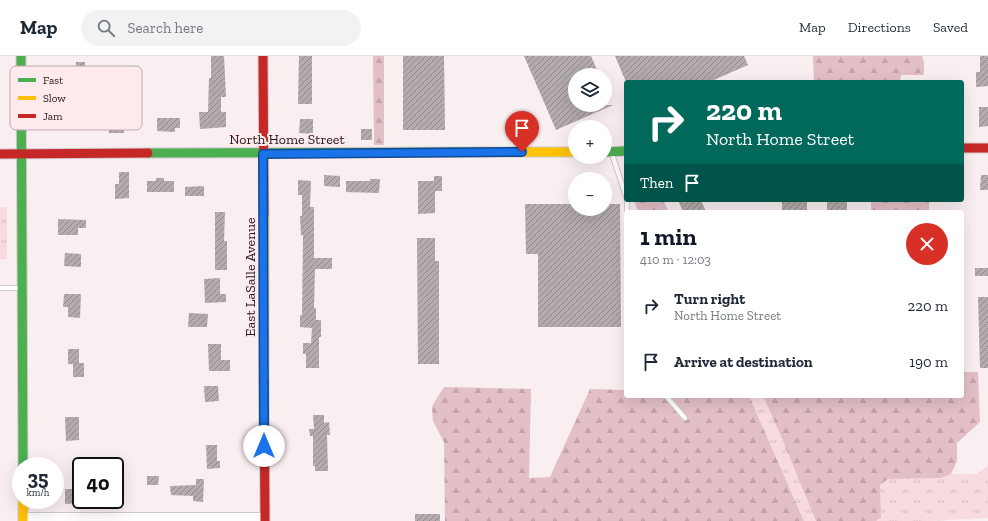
<!DOCTYPE html>
<meta charset="utf-8">
<style>
body{margin:0;font-family:"Zilla Slab",serif;background:#f2f2f3;color:#1f2937;height:100vh;display:flex;flex-direction:column;font-size:15px;white-space:nowrap}
*{box-sizing:border-box;margin:0}
p{font-size:13px;color:#747a83}
.icon{flex:none;width:22px;height:22px;fill:none;stroke:currentColor;stroke-width:2;stroke-linecap:round;stroke-linejoin:round}
.map{position:relative;flex:1;overflow:hidden}
.side{position:absolute;left:624px;top:154px;width:340px;height:188px;display:flex;flex-direction:column;background:#fff;border-radius:4px;box-shadow:0 4px 16px #0002}
.side>*{flex:none}
.banner{position:absolute;left:624px;top:24px;width:340px;height:122px;border-radius:4px;box-shadow:0 4px 16px #0002;background:#00695c;color:#fff;overflow:hidden}
.buttons{position:absolute;left:568px;top:12px;display:grid;gap:8px}
.buttons a{display:grid;place-items:center;width:44px;height:44px;border-radius:50%;background:#fff;box-shadow:0 4px 16px #0002;font-size:20px}
.speed{position:absolute;left:12px;top:401px;display:flex;gap:8px;font-size:20px;font-weight:700;text-align:center}
.speed>*{display:grid;place-content:center;width:52px;height:52px;border-radius:50%;background:#fff;box-shadow:0 4px 16px #0002;line-height:1}
.speed small{font-size:10px;font-weight:400}
.speed .limit{border:2px solid #111;border-radius:6px;background:#fff;color:#111}
.pin{position:absolute;display:grid;place-items:center;width:34px;height:34px;color:#fff;margin:-41px -17px;border-radius:50% 50% 50% 0;rotate:-45deg;box-shadow:0 0 4px #0007}
.pin .icon{rotate:45deg}
.me{position:absolute;width:44px;margin:-22px;rotate:0deg;stroke-linejoin:round;filter:drop-shadow(0 0 3px #0008)}
.turn{display:flex;align-items:center;gap:14px;height:84px;padding:0 16px;font-size:18px}
.turn .icon{width:52px;height:52px;stroke-width:2.5}
.turn b{display:block;font-size:28px;line-height:34px}
.then{display:flex;align-items:center;height:38px;padding:0 16px;background:#0003;gap:8px;font-size:15px}
.round{display:grid;place-items:center;flex:none;width:42px;height:42px;border-radius:21px;background:#f2f2f3}
.summary{display:flex;align-items:center;justify-content:space-between;height:68px;padding:0 16px}
h1{font-size:24px;font-weight:700;line-height:30px;color:#111827}
ul{padding:0;list-style:none}
li{display:flex;align-items:center;gap:12px;height:56px;padding:0 16px}
li div{flex:1}
li b{display:block;font-size:15px}
li em{font-style:normal}
header{display:flex;align-items:center;gap:24px;box-sizing:border-box;height:56px;padding:0 20px;background:#fff;border-bottom:1px solid #e0e1e3}
header strong{font-size:19px}
nav{display:flex;gap:22px;margin-inline-start:auto;font-size:14px}
.search{width:280px;height:36px;background:#f2f2f3;display:flex;align-items:center;gap:10px;box-sizing:border-box;padding:0 14px;border-radius:22px;color:#747a83;font-size:15px}
.map>svg:first-child{display:block}
.grass{fill:url(#grass-tufts)}
.forest{fill:url(#forest-firs)}
.building{fill:url(#building-hatch)}
.lines{fill:none;stroke-linecap:round;stroke-linejoin:round}
.lane-casing{stroke:#d2c9cb;stroke-width:6}
.street-casing{stroke:#d2c9cb;stroke-width:10}
.fast-casing{stroke:#d2c9cb;stroke-width:11}
.slow-casing{stroke:#d2c9cb;stroke-width:11}
.jam-casing{stroke:#d2c9cb;stroke-width:11}
.lane{stroke:#fefcfd;stroke-width:4}
.street{stroke:#fefcfd;stroke-width:8}
.fast{stroke:#4caf50;stroke-width:9}
.slow{stroke:#ffc107;stroke-width:9}
.jam{stroke:#c62828;stroke-width:9}
.route-casing{stroke:#114b97;stroke-width:10}
.route{stroke:#1a73e8;stroke-width:7}
.labels{text-anchor:middle;dominant-baseline:central;stroke-width:4;stroke-linejoin:round;paint-order:stroke}
.street-label{font-size:14px;fill:#20191a;stroke:#fee9ed}
.key{fill:#fee9ed;stroke:#bbabae;stroke-width:1}
.key-label{font-size:11px;fill:#20191a}
</style>
<header>
<strong>Map</strong>
<div class="search"><svg class="icon" aria-label="search" viewBox="0 0 24 24"><circle cx="10" cy="10" r="6"/><path d="M15 15l6 6"/></svg>Search here</div>
<nav><a>Map</a><a>Directions</a><a>Saved</a></nav>
</header>
<div class="map">
<svg width="988" height="465" viewBox="0 0 988 465">
<defs>
<pattern id="grass-tufts" width="24" height="20" patternUnits="userSpaceOnUse"><rect width="24" height="20" fill="#f8dbe0"/><path d="M3 7l-1-3M5 7V3M7 7l1-3M15 17l-1-3M17 17v-4M19 17l1-3" fill="none" stroke="#d4bbc0"/></pattern>
<pattern id="forest-firs" width="22" height="20" patternUnits="userSpaceOnUse"><rect width="22" height="20" fill="#e3bfc6"/><path d="M5 1l3.5 6h-7zM16 11l3.5 6h-7z" fill="#c2a4aa"/></pattern>
<pattern id="building-hatch" width="6" height="6" patternUnits="userSpaceOnUse"><rect width="6" height="6" fill="#b3abac"/><path d="M-1 1l2-2M0 6l6-6M5 7l2-2" fill="none" stroke="#918a8b"/></pattern>
</defs>
<rect width="100%" height="100%" fill="#f9eef0"/>
<!-- grass -->
<g class="grass">
<rect x="0" y="151" width="7" height="52"/>
<polygon points="749,340 763,340 780,378 816,465 804,465"/>
<polygon points="988,409 988,462 929,465 876,465 881,461 880,429 888,423 941,422 951,418 977,418"/>
</g>
<!-- forest -->
<g class="forest">
<polygon points="373,0 384,0 384,89 374,89"/>
<polygon points="813,0 922,0 924,5 924,19 901,19 900,26 814,26"/>
<polygon points="634,144 663,144 669,156 638,156"/>
<rect x="871" y="144" width="58" height="12"/>
<polygon points="962,316 978,316 980,366 957,387 957,405 951,418 941,422 888,423 880,429 881,461 876,465 816,465 780,378 763,340 962,340"/>
<polygon points="444,331 531,333 529,422 550,421 590,333 626,334 626,340 749,340 804,465 445,465 444,386 433,365 432,350"/>
</g>
<!-- building -->
<g class="building">
<polygon points="211,0 224,0 226,41 221,41 221,56 226,56 226,71 200,73 199,56 208,56 209,22 211,22"/>
<polygon points="299,0 312,0 312,48 298,48"/>
<polygon points="403,0 444,0 445,74 403,74"/>
<polygon points="524,0 591,0 599,19 575,19 575,49 613,49 556,74"/>
<polygon points="615,0 744,0 748,9 709,26 626,26"/>
<polygon points="980,0 988,0 988,30 976,31 976,16 980,16"/>
<polygon points="76,6 85,6 85,21 132,20 132,36 67,36 67,21 76,21"/>
<polygon points="979,51 988,51 988,70 979,71"/>
<polygon points="109,59 124,59 124,63 135,63 135,72 124,72 124,77 109,77"/>
<polygon points="157,62 180,62 180,72 175,72 175,76 157,75"/>
<polygon points="300,63 313,63 313,78 299,77"/>
<rect x="361" y="73" width="11" height="11"/>
<polygon points="119,116 129,116 129,142 115,143 115,128 119,128"/>
<polygon points="324,119 340,120 340,131 324,130"/>
<polygon points="981,119 988,119 988,134 980,134"/>
<polygon points="434,120 442,120 442,135 435,135 435,157 418,158 418,125 434,125"/>
<polygon points="156,122 164,122 164,125 174,125 174,136 147,136 147,125 156,125"/>
<polygon points="370,123 380,123 379,137 346,136 346,125 370,125"/>
<polygon points="298,124 311,125 310,151 314,151 314,202 332,202 332,213 315,213 314,252 316,252 316,264 321,264 321,281 319,281 319,312 306,312 306,298 303,298 303,287 311,287 312,272 300,271 300,259 302,259 303,179 301,179 300,160 302,160 302,139 298,139"/>
<polygon points="204,130 204,140 185,140 185,131"/>
<polygon points="678,144 701,144 706,156 683,156"/>
<rect x="782" y="144" width="25" height="12"/>
<rect x="827" y="144" width="20" height="12"/>
<polygon points="525,148 575,148 575,153 605,153 605,148 620,148 621,271 538,271 538,198 526,198"/>
<polygon points="215,156 225,156 224,185 227,185 227,214 215,214"/>
<polygon points="58,163 86,164 86,172 78,172 78,179 58,179"/>
<polygon points="417,182 435,182 435,205 439,205 439,308 418,308"/>
<polygon points="65,197 81,198 81,211 64,210"/>
<rect x="975" y="212" width="13" height="8"/>
<polygon points="220,222 220,238 226,238 226,246 205,247 204,223"/>
<polygon points="64,238 81,238 80,262 68,261 68,251 63,251"/>
<polygon points="978,241 988,241 988,312 980,312"/>
<polygon points="189,257 208,258 207,271 188,271"/>
<polygon points="208,288 221,288 221,304 230,304 230,315 209,315"/>
<polygon points="68,293 79,293 79,307 84,307 84,321 73,321 73,308 68,308"/>
<polygon points="204,330 218,330 219,345 205,346"/>
<polygon points="313,359 324,359 324,367 329,366 330,379 327,379 328,415 315,415 315,410 313,410 313,380 310,380 309,373 314,373"/>
<polygon points="65,361 79,361 79,384 66,385"/>
<polygon points="206,389 217,389 217,405 220,405 220,412 207,413"/>
<polygon points="147,420 159,420 158,429 147,429"/>
<polygon points="196,423 204,423 203,446 193,445 193,440 171,439 170,430 196,429"/>
<polygon points="65,433 78,433 79,447 65,448"/>
<rect x="415" y="458" width="25" height="7"/>
</g>
<g class="lines">
<defs>
<g id="lane">
<polyline points="612,98 626,141"/>
<polyline points="627,144 627,156"/>
<polyline points="0,232 20,232"/>
<polyline points="666,340 685,362"/>
</g>
<polyline id="street" points="23,461 265,461"/>
<g id="fast">
<polyline points="21,0 23,410"/>
<polyline points="605,96 626,95"/>
<polyline points="148,97 480,96"/>
</g>
<g id="slow">
<polyline points="480,96 575,96"/>
<polyline points="264,158 264,325"/>
<polyline points="23,444 23,465"/>
</g>
<g id="jam">
<polyline points="263,0 264,158"/>
<polyline points="962,92 988,92"/>
<polyline points="0,98 148,97"/>
<polyline points="264,325 265,465"/>
</g>
</defs>
<!-- lane casing -->
<use href="#lane" class="lane-casing"/>
<!-- street casing -->
<use href="#street" class="street-casing"/>
<!-- fast casing -->
<use href="#fast" class="fast-casing"/>
<!-- slow casing -->
<use href="#slow" class="slow-casing"/>
<!-- jam casing -->
<use href="#jam" class="jam-casing"/>
<!-- lane -->
<use href="#lane" class="lane"/>
<!-- street -->
<use href="#street" class="street"/>
<!-- fast -->
<use href="#fast" class="fast"/>
<!-- slow -->
<use href="#slow" class="slow"/>
<!-- jam -->
<use href="#jam" class="jam"/>
</g>
<g class="lines">
<defs>
<polyline id="route" points="264,390 263,98 522,96"/>
</defs>
<!-- route casing -->
<use href="#route" class="route-casing"/>
<!-- route -->
<use href="#route" class="route"/>
</g>
<g class="labels">
<!-- street labels -->
<g class="street-label">
<text x="287" y="83">North Home Street</text>
<text transform="translate(250 221) rotate(-90)">East LaSalle Avenue</text>
</g>
</g>
<!-- legend -->
<rect x="10" y="10" width="132" height="64" rx="6" class="key"/>
<rect x="18" y="22" width="18" height="4" fill="#4caf50"/>
<rect x="18" y="40" width="18" height="4" fill="#ffc107"/>
<rect x="18" y="58" width="18" height="4" fill="#c62828"/>
<g class="key-label">
<text x="43" y="28">Fast</text>
<text x="43" y="46">Slow</text>
<text x="43" y="64">Jam</text>
</g>
</svg>
<div class="buttons">
<a><svg class="icon" aria-label="layers" viewBox="0 0 24 24"><path d="M12 4l9 5-9 5-9-5zM3 14l9 5 9-5"/></svg></a>
<a>+</a>
<a>−</a>
</div>
<div class="speed"><div>35<small>km/h</small></div><div class="limit">40</div></div>
<div class="pin" style="left:522px;top:96px;background:#d93025"><svg class="icon" aria-label="arrive" viewBox="0 0 24 24"><path d="M6 21V4h12l-3 4 3 4H6"/></svg></div>
<svg class="me" style="left:264px;top:390px" viewBox="-20 -20 40 40"><circle r="19" fill="#fff"/><path d="M0-13L10 11 0 6-10 11z" fill="#1a73e8"/></svg>
<div class="banner">
<div class="turn"><svg class="icon" aria-label="right" viewBox="0 0 24 24"><path d="M7 20v-9h11M14 6l5 5-5 5"/></svg><div><b>220 m</b>North Home Street</div></div>
<div class="then">Then<svg class="icon" aria-label="arrive" viewBox="0 0 24 24"><path d="M6 21V4h12l-3 4 3 4H6"/></svg></div>
</div>
<section class="side">
<div class="summary"><div><h1>1 min</h1><p>410 m · 12:03</p></div><a class="round" style="background:#d93025;color:#fff"><svg class="icon" aria-label="close" viewBox="0 0 24 24"><path d="M6 6l12 12M18 6L6 18"/></svg></a></div>
<ul>
<li><svg class="icon" aria-label="right" viewBox="0 0 24 24"><path d="M7 20v-9h11M14 6l5 5-5 5"/></svg><div><b>Turn right</b><p>North Home Street</p></div><em>220 m</em></li>
<li><svg class="icon" aria-label="arrive" viewBox="0 0 24 24"><path d="M6 21V4h12l-3 4 3 4H6"/></svg><div><b>Arrive at destination</b></div><em>190 m</em></li>
</ul>
</section>
</div>
